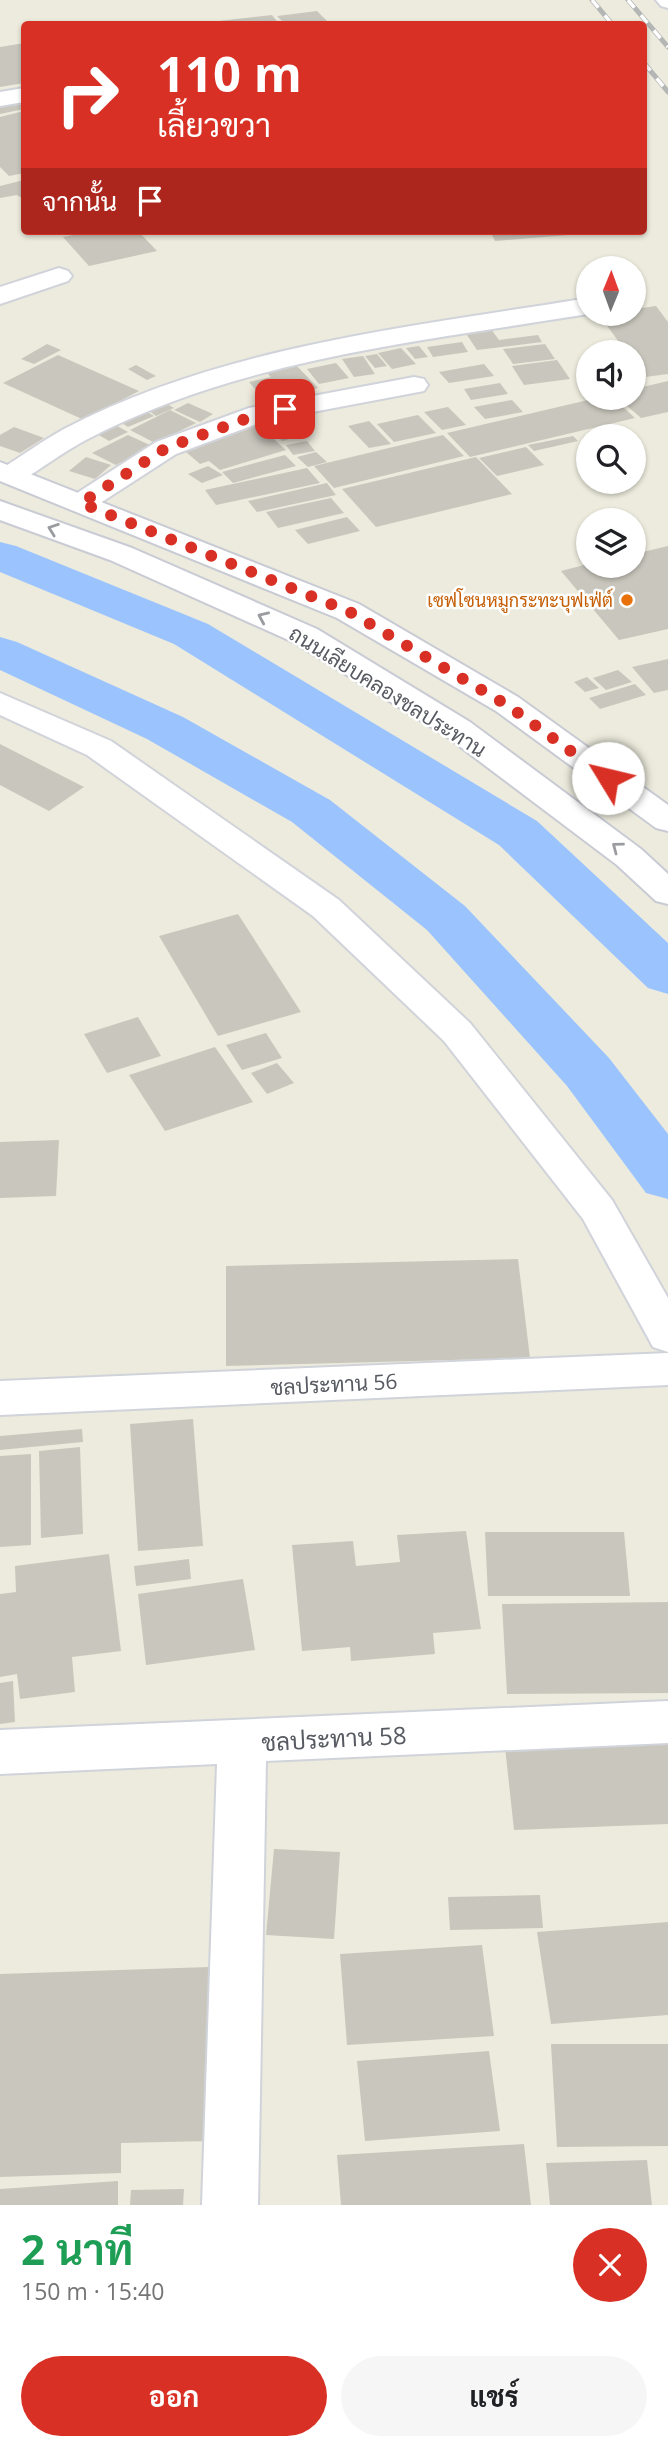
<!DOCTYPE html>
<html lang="th">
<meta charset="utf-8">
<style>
body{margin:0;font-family:"Open Sans",Sarabun,sans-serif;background:#f6f6f6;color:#202124;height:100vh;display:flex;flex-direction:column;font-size:26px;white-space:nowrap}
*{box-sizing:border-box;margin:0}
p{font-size:23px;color:#757577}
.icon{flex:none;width:38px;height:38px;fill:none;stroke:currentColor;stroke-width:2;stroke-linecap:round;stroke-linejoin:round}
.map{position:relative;height:2205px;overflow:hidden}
.side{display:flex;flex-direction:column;background:#fff;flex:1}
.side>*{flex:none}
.banner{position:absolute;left:21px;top:21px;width:626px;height:214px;border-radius:7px;box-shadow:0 2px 5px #0004;background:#d93025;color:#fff;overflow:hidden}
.needle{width:46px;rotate:1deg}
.buttons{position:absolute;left:576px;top:256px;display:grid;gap:14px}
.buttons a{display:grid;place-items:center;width:70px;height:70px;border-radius:50%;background:#fff;box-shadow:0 2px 5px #0004;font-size:35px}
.pin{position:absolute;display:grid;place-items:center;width:60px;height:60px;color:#fff;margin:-30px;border-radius:14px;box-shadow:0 4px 10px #0006}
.me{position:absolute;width:77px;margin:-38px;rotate:306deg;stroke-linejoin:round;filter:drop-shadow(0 0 5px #0008)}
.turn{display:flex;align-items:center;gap:24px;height:147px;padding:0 21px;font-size:32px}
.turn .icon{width:91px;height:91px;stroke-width:2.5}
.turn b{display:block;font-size:49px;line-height:60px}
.then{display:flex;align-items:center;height:66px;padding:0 21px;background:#0003;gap:14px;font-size:26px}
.round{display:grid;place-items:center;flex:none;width:74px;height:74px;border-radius:37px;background:#f6f6f6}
.summary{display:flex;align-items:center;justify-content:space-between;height:119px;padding:0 21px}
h1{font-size:42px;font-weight:700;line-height:52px;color:#1e9e55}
.primary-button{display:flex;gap:14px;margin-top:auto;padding:14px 21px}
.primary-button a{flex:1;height:80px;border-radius:42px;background:#d93025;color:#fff;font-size:28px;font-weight:700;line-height:80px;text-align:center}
.primary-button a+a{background:#f6f6f6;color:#202124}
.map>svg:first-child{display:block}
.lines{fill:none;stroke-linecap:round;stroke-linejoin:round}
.canal{fill:#9bc4ff;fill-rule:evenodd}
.building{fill:#c9c7bd}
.street-casing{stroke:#d1d3da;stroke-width:4}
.secondary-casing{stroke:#c9cbd4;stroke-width:4}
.street{fill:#fff;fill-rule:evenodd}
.secondary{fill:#fff;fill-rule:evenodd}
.rail-casing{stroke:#b4b5b5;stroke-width:5}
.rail{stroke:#fff;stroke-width:3.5;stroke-dasharray:10;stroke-linecap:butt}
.oneway{stroke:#9a9ca0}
.route{stroke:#d93025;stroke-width:12;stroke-dasharray:0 21.6}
.food-dot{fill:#e8710a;stroke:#fff;stroke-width:2.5}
.labels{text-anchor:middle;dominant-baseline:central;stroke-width:5;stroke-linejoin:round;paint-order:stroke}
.far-food-label{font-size:18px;fill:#c56008;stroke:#fff;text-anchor:end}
.street-label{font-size:21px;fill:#575a61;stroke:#fff}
.near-street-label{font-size:24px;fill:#575a61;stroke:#fff}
</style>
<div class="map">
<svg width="668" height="2205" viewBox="0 0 668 2205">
<rect width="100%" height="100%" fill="#ecebdd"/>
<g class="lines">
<!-- canal -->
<g class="canal">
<polygon points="0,542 16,546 208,624 537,821 668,943 668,994 648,988 499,845 174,644 0,572"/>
<polygon points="0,637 17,642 183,717 330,800 465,906 609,1058 668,1134 668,1199 646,1193 567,1086 427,930 292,822 147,739 0,670"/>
</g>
</g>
<!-- building -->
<g class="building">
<polygon points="317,11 330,24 285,24 277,16"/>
<polygon points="272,15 279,24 221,24 219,21"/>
<polygon points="24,43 24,83 0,87 0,47"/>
<polygon points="15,98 24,109 0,114 0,101"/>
<polygon points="24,111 24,173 9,176 0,167 0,117"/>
<polygon points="24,180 24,199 17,195 0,198 0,186"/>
<polygon points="94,231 138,231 157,251 89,266 63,237"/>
<polygon points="490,231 579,231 580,234 495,241"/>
<polygon points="656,306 668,322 668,374 645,377 634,362 634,352 626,352 598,313 634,313 634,309"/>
<polygon points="491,329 499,340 538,335 542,342 477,350 465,332"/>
<polygon points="462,342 468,352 433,357 427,347"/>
<polygon points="47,344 61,350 34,364 21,359"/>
<polygon points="545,344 555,359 513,364 503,349"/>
<polygon points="419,346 428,357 415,359 406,348"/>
<polygon points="401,348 416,364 392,369 378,353"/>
<polygon points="377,354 387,366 375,368 365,356"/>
<polygon points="58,355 139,391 84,420 3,383"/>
<polygon points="363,356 375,374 354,377 342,359"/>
<polygon points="557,360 570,379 524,385 512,366"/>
<polygon points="336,363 349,378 319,384 307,369"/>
<polygon points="484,364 494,376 449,383 439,372"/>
<polygon points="136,365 156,376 147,380 128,369"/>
<polygon points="296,365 318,388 265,400 249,382 271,377 266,372"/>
<polygon points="668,381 668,412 641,418 617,397 634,397 634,389"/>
<polygon points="500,383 508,394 471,400 464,389"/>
<polygon points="601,397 612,397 635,418 470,457 447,433"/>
<polygon points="512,400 523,412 485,419 474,407"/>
<polygon points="188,403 213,414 200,422 174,410"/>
<polygon points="167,404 174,408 156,416 149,411"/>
<polygon points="448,407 466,425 442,430 424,412"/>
<polygon points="144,410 154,416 128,427 117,420"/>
<polygon points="170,410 196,423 155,443 130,430"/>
<polygon points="418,415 436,433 394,442 377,424"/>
<polygon points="369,421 391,444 369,448 348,426"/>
<polygon points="112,423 128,432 109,441 92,431"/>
<polygon points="258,425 286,450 220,470 209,461 200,464 186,452 198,448 194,445"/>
<polygon points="287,425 297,437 282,441 272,428"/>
<polygon points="14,427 44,438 20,453 0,446 0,435"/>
<polygon points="128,435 152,446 116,465 92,453"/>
<polygon points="443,435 464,456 334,488 314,466"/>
<polygon points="573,436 578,441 534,451 528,445"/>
<polygon points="307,441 315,451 293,455 286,445"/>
<polygon points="526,447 544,465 497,476 479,458"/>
<polygon points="316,452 327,462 308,467 297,457"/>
<polygon points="285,455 296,466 233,483 222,472"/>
<polygon points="86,457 111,465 95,479 69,471"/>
<polygon points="476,457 512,494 376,527 342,489"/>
<polygon points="208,466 223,475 202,483 188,474"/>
<polygon points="307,468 320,483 216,505 205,490"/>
<polygon points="327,483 336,495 257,512 248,501"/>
<polygon points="331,498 344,513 278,528 266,512"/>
<polygon points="347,517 360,531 308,544 295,530"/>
<polygon points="668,546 668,629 619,640 561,571 588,564 634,565 634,554"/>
<polygon points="668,659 668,690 654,693 632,667"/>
<polygon points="618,670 632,682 606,690 593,678"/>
<polygon points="587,677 599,688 585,692 574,682"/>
<polygon points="635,684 646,695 600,709 589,698"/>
<polygon points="0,744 84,787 49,811 0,785"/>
<polygon points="238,914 301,1012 218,1036 159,936"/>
<polygon points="138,1017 161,1056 107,1073 84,1034"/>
<polygon points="266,1033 282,1058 242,1070 226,1045"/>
<polygon points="215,1047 253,1102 165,1131 129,1075"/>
<polygon points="277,1063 294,1083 267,1094 251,1073"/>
<polygon points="59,1140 56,1196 0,1198 0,1142"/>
<polygon points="518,1259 530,1358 226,1366 226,1266"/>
<polygon points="193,1419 203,1546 138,1551 130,1424"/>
<polygon points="82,1429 83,1442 0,1450 0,1436"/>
<polygon points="80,1447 83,1534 41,1538 39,1451"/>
<polygon points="31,1454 31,1545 0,1547 0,1456"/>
<polygon points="466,1531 481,1629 433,1633 435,1654 351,1661 350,1647 302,1651 292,1545 353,1541 356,1566 400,1562 397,1535"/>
<polygon points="485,1532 624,1532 630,1596 488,1596"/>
<polygon points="109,1554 121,1651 72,1657 75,1692 20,1699 17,1674 0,1677 0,1594 16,1592 15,1566"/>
<polygon points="189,1559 191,1579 136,1586 134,1566"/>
<polygon points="243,1579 255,1650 146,1665 138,1594"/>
<polygon points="668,1602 668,1693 507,1694 502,1604"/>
<polygon points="13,1681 15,1722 0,1724 0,1683"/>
<polygon points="668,1741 668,1824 514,1830 505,1747"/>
<polygon points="274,1849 340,1852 334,1939 266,1935"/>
<polygon points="540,1895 543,1928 450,1930 448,1897"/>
<polygon points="668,1922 668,2015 551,2024 537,1932"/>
<polygon points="482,1945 494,2036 347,2045 340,1954"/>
<polygon points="209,1967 210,2141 121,2143 121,2173 0,2177 0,1974"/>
<polygon points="551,2044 668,2044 668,2146 557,2147"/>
<polygon points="489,2051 500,2131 365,2141 357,2061"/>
<polygon points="524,2144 531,2205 341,2205 337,2155"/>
<polygon points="647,2160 652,2205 550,2205 546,2163"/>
<polygon points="118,2181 118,2205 0,2205 0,2189"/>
<polygon points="184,2189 183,2205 130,2205 131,2190"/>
</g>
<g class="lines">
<defs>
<g id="street">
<polygon points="656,0 668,0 668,8 661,6"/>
<polygon points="24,88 24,102 0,106 0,92"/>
<polygon points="59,268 68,271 72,276 68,281 0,304 0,287"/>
<path d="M588 298V314C418 342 238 359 84 441 62 453 42 468 21 481L11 484 0 480 1 469C22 456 42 441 64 429 224 345 412 327 588 298Z"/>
<polygon points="414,377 424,379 428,385 424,391 265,421 176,454 91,509 81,512 71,509 67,503 71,497 156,442 249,408"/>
<polygon points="0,693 111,741 339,900 470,1023 612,1200 668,1298 668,1352 653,1347 583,1219 444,1041 313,916 87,755 0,715"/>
<polygon points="668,1353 668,1385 0,1415 0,1381"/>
<polygon points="668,1701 668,1743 266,1761 258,2205 202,2205 217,1764 0,1774 0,1730"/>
</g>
<g id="secondary">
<polygon points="0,462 359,604 518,697 668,805 668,831 656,828 496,711 337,618 0,481"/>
<polygon points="0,501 132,548 317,629 470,722 641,849 668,874 668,904 656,901 617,865 446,736 295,643 110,560 0,520"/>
</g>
</defs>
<!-- street casing -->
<use href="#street" class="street-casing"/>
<!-- secondary casing -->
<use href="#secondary" class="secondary-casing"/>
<!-- street -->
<use href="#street" class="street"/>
<!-- secondary -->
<use href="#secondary" class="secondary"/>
<defs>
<g id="rail">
<polyline points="592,0 612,24"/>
<polyline points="628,0 668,47"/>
<polyline points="644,63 668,92"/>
</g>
</defs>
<!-- rail casing -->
<use href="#rail" class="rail-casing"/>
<!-- rail -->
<use href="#rail" class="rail"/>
</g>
<!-- one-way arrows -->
<defs><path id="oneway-chevron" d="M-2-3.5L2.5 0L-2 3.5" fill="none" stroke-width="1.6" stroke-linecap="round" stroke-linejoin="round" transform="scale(1.75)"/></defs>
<g class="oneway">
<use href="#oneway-chevron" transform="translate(53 529) rotate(-160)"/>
<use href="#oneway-chevron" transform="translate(263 617) rotate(-156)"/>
<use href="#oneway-chevron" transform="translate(617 847) rotate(-143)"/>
</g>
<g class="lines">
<!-- route -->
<polyline class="route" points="285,409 259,414 166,448 81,503 348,611 507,705 608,778"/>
</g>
<!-- markers -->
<circle class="food-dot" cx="627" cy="600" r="7"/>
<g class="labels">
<!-- far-food labels -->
<g class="far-food-label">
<text x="613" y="600">เซฟโซนหมูกระทะบุฟเฟ่ต์</text>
</g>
<!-- street labels -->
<g class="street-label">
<text transform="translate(388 691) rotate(32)">ถนนเลียบคลองชลประทาน</text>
<text transform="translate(334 1384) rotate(-3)">ชลประทาน 56</text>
</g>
<!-- near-street labels -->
<g class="near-street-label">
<text transform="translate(334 1738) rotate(-3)">ชลประทาน 58</text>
</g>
</g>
</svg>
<div class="buttons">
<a><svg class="needle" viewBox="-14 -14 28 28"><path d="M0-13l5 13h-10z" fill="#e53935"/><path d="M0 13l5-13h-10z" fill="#757577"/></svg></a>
<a><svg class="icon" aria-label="sound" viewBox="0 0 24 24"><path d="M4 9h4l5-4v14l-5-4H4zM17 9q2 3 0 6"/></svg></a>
<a><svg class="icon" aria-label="search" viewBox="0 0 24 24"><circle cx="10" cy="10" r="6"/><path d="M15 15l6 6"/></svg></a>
<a><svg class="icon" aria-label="layers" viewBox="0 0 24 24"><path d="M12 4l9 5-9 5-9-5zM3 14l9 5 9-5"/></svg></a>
</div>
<div class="pin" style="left:285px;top:409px;background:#d93025"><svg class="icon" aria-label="arrive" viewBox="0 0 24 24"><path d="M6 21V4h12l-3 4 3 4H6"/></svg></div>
<svg class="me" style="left:608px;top:778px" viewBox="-20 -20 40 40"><circle r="19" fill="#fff"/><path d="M0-13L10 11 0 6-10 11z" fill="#d93025"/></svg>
<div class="banner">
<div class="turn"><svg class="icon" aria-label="right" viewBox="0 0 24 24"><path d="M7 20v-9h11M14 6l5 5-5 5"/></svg><div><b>110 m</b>เลี้ยวขวา</div></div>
<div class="then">จากนั้น<svg class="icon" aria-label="arrive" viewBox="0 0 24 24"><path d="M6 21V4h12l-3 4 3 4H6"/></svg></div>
</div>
</div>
<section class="side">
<div class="summary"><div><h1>2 นาที</h1><p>150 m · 15:40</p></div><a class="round" style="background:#d93025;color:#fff"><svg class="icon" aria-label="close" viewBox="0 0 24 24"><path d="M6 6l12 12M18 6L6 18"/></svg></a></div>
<div class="primary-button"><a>ออก</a><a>แชร์</a></div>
</section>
